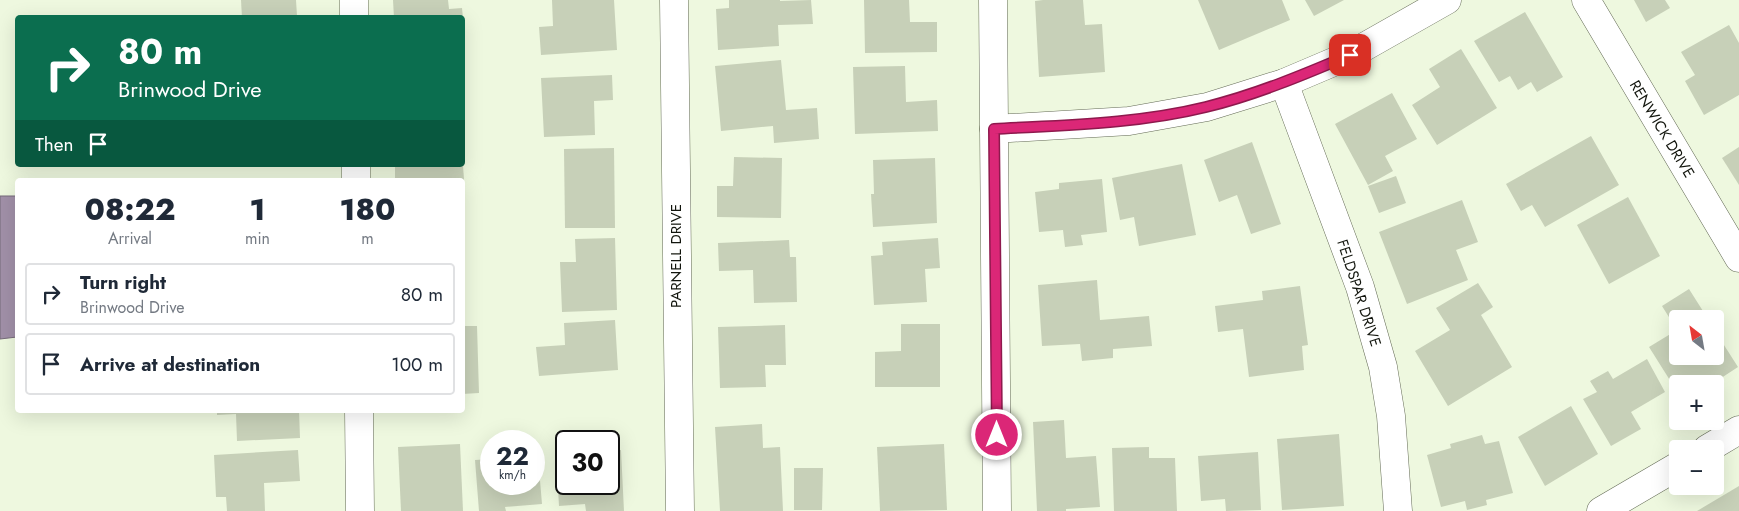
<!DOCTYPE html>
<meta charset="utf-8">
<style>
body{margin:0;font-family:Jost,sans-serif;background:#f6f6f7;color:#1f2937;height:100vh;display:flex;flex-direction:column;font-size:19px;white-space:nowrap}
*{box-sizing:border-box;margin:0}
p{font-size:16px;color:#747a83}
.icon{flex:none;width:28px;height:28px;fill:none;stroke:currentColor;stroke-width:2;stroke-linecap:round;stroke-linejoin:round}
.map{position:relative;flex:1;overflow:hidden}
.details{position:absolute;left:15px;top:178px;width:450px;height:235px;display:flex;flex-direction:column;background:#fff;border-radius:5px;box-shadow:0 5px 20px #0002}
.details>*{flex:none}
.hud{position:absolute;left:15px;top:15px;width:450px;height:152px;border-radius:5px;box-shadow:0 5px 20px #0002;background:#0b6e4f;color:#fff;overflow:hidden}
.needle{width:32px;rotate:329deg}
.tools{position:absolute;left:1669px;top:310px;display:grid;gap:10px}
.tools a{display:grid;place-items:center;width:55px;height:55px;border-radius:5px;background:#fff;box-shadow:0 5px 20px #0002;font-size:25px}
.speed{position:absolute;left:480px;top:430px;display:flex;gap:10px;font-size:25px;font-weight:700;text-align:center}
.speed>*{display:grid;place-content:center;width:65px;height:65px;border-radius:50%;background:#fff;box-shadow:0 5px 20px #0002;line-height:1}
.speed small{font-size:12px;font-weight:400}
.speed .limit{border:2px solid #111;border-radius:8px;background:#fff;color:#111}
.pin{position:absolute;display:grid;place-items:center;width:42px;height:42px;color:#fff;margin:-21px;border-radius:10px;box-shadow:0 2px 8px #0006}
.me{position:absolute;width:55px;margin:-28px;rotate:0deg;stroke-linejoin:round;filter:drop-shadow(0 0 4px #0008)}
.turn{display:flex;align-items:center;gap:18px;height:105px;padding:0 20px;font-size:22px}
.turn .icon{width:65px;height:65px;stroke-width:2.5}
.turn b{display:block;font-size:35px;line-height:42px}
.then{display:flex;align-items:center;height:48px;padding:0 20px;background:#0003;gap:10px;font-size:19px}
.eta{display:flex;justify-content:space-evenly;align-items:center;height:85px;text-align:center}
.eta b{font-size:30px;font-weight:800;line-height:35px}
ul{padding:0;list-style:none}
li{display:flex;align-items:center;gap:15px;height:62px;margin:0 10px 8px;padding:0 10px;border:2px solid #e0e1e3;border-radius:5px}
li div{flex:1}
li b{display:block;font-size:19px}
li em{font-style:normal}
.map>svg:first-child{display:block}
.water{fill:#a190a8;stroke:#766b7a}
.building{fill:#c7d0b8}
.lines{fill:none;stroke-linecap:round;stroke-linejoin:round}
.street-casing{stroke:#646b56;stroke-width:29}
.street{stroke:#fff;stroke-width:28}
.route-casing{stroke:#8e194d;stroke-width:12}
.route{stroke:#db2777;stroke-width:9}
.labels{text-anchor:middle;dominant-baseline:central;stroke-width:5;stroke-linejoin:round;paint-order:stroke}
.street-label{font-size:15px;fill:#12150d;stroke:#fff}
</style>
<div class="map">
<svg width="1739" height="511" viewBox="0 0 1739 511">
<rect width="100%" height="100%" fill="#eef8df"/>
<!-- water -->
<polygon class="water" points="0,196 18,196 17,337 0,339"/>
<!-- building -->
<g class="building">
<polygon points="241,0 296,0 297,16 242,18"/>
<polygon points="393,0 448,0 449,9 462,8 463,18 394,18"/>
<polygon points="552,0 614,0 617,50 541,55 539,27 553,26"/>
<polygon points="729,0 780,0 780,1 811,0 813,24 778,25 779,46 718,50 716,9 729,8"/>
<polygon points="864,0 909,0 910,22 937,22 937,52 865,53"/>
<polygon points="1043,0 1083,0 1085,25 1102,24 1105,72 1039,77 1035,1"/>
<polygon points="1198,0 1282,0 1290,20 1219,50"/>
<polygon points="1305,0 1344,0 1314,16"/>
<polygon points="1634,0 1665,0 1670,8 1646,22"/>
<polygon points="1525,12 1563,77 1537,92 1531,82 1518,90 1510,76 1499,82 1474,41"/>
<polygon points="1729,25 1739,43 1739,95 1704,115 1685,81 1695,75 1681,52"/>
<polygon points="1461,49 1497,108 1437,145 1412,105 1440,87 1429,69"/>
<polygon points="781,60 786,110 817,108 819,139 774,143 773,126 721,131 715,66"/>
<polygon points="905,66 906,102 937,100 938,131 855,134 853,67"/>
<polygon points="612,75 613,100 594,101 595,135 544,137 541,78"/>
<polygon points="1392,93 1417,139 1385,156 1393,171 1368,185 1335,124"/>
<polygon points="1591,136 1619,185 1545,227 1532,205 1521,211 1506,184"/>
<polygon points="1252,142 1281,224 1251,234 1237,195 1219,202 1204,160"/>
<polygon points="1739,147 1739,185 1722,158"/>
<polygon points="614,148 615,228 565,228 564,149"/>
<polygon points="734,157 782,158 781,218 717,217 717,186 733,186"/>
<polygon points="935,158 937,223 873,227 871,194 874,194 873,160"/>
<polygon points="1182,164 1196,235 1139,246 1134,217 1120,220 1112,178"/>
<polygon points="395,165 463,165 464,180 395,180"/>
<polygon points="1396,176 1406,203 1379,213 1368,186"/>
<polygon points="1102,179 1107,232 1081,235 1083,245 1065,247 1063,230 1039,232 1035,192 1059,189 1059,183"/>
<polygon points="1628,197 1660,256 1609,284 1577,225"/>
<polygon points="1462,200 1478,242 1456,250 1468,280 1407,304 1379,232"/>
<polygon points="615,238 617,310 562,312 560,262 576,262 575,239"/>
<polygon points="938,238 940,268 925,269 927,302 874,305 871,256 883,255 882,242"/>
<polygon points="789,240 790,257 796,257 797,302 754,303 753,270 719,271 718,243"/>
<polygon points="1097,280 1100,320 1149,316 1152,346 1113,349 1113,358 1082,361 1080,344 1042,346 1038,285"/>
<polygon points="1478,283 1493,307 1481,315 1512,367 1448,406 1415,351 1450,330 1436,308"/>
<polygon points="1300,286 1308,345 1302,346 1304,370 1249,377 1243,329 1218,332 1215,306 1263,300 1262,291"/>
<polygon points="1689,289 1708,319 1678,319 1678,356 1715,356 1715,331 1738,367 1712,384 1678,384 1678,393 1649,347 1677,330 1662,306"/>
<polygon points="615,320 618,370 539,376 536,347 565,345 564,323"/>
<polygon points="901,324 940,324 940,387 875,387 875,352 901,351"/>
<polygon points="785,325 786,365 765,365 766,387 720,388 718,327"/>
<polygon points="462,326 477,326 479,393 462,394"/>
<polygon points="1647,359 1665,392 1631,412 1641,429 1611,446 1583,399 1597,392 1590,381 1608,371 1613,379"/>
<polygon points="1571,406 1598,454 1545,486 1518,437"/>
<polygon points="217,410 299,410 300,438 237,441 236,414 217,415"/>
<polygon points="1064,420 1066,458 1096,456 1100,507 1066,509 1066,511 1037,511 1033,422"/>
<polygon points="762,424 763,448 780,447 783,511 720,511 715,427"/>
<polygon points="1339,434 1344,506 1282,510 1277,439"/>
<polygon points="1482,435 1485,444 1499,441 1513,493 1486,500 1487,505 1467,510 1465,501 1441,507 1427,455 1451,448 1450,444"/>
<polygon points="460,444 463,511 401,511 398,447"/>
<polygon points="944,444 947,510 880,511 877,447"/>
<polygon points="534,445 537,445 542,504 505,507 506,511 479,511 475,460 491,459 491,484 534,484"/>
<polygon points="1149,447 1149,458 1175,458 1177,511 1114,511 1112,448"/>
<polygon points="298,450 300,481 264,483 265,511 227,511 226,497 216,497 214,455"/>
<polygon points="621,450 624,511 586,511 585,504 559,506 556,454 566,453 566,484 609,484 609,451"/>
<polygon points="1258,452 1261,510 1226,511 1225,499 1201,501 1198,456"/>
<polygon points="794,468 823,468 822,510 794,510"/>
<polygon points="1739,486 1739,511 1697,511"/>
</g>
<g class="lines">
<defs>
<g id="street">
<polyline points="354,0 354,18"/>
<polyline points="674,0 680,511"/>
<polyline points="993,0 997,511"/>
<polyline points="1586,0 1739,258"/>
<polyline points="1284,83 1360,287 1383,367 1391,416 1398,511"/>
<polyline points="994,129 1129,121 1207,107 1284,83 1350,55 1447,0"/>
<polyline points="356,165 356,180"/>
<polyline points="359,410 360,511"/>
<polyline points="1707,449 1739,430"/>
<polyline points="1601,511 1678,466"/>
</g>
</defs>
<!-- street casing -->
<use href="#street" class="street-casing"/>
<!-- street -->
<use href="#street" class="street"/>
</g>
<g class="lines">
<defs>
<path id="route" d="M997 435 994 129C1065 125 1137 124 1206 107 1255 95 1303 75 1350 55"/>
</defs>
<!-- route casing -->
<use href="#route" class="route-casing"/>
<!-- route -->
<use href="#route" class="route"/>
</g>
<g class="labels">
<!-- street labels -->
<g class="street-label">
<text transform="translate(1662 129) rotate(59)">RENWICK DRIVE</text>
<text transform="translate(676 256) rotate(-90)">PARNELL DRIVE</text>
<text transform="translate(1359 293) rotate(72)">FELDSPAR DRIVE</text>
</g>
</g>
</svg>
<div class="tools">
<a><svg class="needle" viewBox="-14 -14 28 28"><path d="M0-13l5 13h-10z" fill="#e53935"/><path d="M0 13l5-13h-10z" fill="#747a83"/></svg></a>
<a>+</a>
<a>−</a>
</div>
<div class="speed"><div>22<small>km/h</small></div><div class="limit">30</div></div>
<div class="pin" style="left:1350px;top:55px;background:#d93025"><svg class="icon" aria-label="arrive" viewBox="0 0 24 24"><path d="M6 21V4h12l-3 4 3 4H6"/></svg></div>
<svg class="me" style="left:997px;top:435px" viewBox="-20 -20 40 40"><circle r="17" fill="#db2777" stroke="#fff" stroke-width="3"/><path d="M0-11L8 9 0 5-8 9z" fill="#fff"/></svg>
<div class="hud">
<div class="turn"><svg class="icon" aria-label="right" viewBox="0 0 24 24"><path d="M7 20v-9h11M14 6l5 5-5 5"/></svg><div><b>80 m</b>Brinwood Drive</div></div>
<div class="then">Then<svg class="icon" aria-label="arrive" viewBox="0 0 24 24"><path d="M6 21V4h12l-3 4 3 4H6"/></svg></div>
</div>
<section class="details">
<div class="eta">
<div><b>08:22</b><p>Arrival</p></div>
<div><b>1</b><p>min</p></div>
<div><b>180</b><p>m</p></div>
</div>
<ul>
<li><svg class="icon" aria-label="right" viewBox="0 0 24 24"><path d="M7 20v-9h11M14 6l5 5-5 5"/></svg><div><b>Turn right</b><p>Brinwood Drive</p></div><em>80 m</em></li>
<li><svg class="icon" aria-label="arrive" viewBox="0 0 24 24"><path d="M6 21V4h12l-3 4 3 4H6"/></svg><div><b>Arrive at destination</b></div><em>100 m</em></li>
</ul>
</section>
</div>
